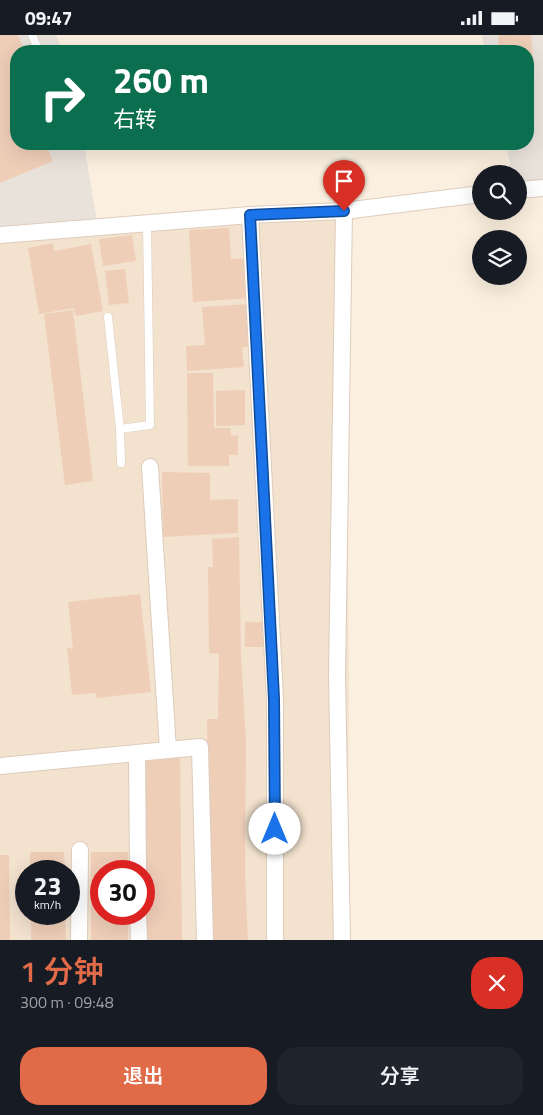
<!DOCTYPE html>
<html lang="zh">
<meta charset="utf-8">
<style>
body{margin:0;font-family:"Titillium Web","Noto Sans SC",sans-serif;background:#20242c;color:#f1f3f6;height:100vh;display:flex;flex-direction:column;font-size:19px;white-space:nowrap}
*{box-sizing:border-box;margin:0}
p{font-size:16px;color:#9ea1a6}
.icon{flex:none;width:28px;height:28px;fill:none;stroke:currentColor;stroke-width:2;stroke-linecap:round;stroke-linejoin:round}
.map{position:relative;height:905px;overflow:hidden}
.details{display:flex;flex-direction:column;background:#171b24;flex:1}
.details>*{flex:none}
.banner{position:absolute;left:10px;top:10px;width:524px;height:105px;border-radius:20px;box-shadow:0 5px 20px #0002;background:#0b6e4f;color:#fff;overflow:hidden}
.fabs{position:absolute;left:472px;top:130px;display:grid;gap:10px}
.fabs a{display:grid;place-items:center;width:55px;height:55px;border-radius:50%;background:#171b24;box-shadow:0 5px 20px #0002;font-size:25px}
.speed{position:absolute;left:15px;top:825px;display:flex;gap:10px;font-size:25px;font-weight:700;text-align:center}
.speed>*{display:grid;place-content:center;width:65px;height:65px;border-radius:50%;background:#171b24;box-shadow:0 5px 20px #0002;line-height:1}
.speed small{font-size:12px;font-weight:400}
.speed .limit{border:8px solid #d22;background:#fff;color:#111}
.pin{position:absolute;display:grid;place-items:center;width:42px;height:42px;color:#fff;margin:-51px -21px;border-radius:50% 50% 50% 0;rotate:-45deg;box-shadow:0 0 5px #0007}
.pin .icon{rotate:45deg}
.me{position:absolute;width:55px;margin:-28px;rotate:0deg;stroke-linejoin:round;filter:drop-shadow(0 0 4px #0008)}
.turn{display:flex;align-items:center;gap:18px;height:105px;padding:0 20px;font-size:22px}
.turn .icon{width:65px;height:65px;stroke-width:2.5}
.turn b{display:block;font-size:35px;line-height:42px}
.round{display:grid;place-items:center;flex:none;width:52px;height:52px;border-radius:20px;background:#20242c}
.headline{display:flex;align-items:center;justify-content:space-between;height:85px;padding:0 20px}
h1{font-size:30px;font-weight:600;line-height:38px;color:#e16a48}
.primary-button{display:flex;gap:10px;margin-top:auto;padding:10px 20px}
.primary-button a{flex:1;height:58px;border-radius:20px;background:#e16a48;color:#fff;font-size:20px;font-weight:600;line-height:58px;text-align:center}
.primary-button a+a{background:#20242c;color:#f1f3f6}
.status{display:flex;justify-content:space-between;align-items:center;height:35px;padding:0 25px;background:#171b24;direction:ltr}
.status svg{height:14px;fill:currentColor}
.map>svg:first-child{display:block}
.residential{fill:#f2e2ce;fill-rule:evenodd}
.industrial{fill:#e9e2db}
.building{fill:#efceb8}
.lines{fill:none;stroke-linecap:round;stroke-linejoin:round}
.service-casing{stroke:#deccbc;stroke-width:9}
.minor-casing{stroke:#deccbc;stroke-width:18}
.service{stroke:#fff;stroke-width:8}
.minor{stroke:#fff;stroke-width:16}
.route-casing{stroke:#114b97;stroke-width:12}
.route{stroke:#1a73e8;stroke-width:9}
</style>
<div class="status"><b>09:47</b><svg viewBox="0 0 49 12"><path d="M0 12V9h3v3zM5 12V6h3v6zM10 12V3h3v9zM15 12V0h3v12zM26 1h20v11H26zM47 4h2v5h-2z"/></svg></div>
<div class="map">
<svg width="543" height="905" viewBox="0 0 543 905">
<rect width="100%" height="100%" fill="#fbf0df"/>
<!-- residential -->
<path class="residential" d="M344 176 349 645 347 905H0V200ZM26 836H69V879H26ZM101 836H144V879H101Z"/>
<!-- industrial -->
<g class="industrial">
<polygon points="0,0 56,0 63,16 16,16 16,109 84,109 98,193 0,200"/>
<polygon points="482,0 543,0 543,153 519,155 519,139 512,139 506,109 528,109 528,16 485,16"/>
</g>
<!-- building -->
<g class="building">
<polygon points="0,0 18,0 25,16 16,16 16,109 46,109 53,126 0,148"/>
<polygon points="498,0 531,0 534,30 528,30 528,16 499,16"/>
<polygon points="229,193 231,224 248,223 250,263 193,267 189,195"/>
<polygon points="132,200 136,226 103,231 99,204"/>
<polygon points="53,208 54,216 91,209 103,276 76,281 74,273 39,279 28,213"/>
<polygon points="125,234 129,268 109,270 105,236"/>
<polygon points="250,269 253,311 242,312 244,332 187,336 186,311 205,310 202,272"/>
<polygon points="73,275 93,446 65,450 44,279"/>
<polygon points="187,338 213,338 214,393 230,393 231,401 238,400 238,420 229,420 229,431 188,431"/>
<polygon points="245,355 245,390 216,391 216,356"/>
<polygon points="162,437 210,438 210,465 238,464 238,498 163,502"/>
<polygon points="239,502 241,621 246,707 245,840 248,905 209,905 207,684 218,684 219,619 209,618 208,532 213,532 212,504"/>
<polygon points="140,559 151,657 96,663 96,658 72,660 67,613 73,614 68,567"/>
<rect x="245" y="587" width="23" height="25"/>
<polygon points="180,723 182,905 146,905 144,724"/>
<polygon points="30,817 64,817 65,836 30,836"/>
<polygon points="91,817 128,817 128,836 101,836 101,879 128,879 128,905 91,905"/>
<polygon points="0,820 9,820 10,905 0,905"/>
<polygon points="31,879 65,879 66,905 31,905"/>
</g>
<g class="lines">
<defs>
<g id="service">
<polyline points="32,0 39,16"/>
<polyline points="108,282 120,394 150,390 147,189"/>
<polyline points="120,394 121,428"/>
</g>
<g id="minor">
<polyline points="519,155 543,153"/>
<polyline points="250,180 275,664 275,905"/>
<polyline points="0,200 250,180 344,176 481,159"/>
<polyline points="150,432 168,715"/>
<polyline points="137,718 138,836"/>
<polyline points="0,731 200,712 205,905"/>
<polyline points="138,879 139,905"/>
<polyline points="79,905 80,815"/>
<polyline points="342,905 337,641 344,176"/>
</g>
</defs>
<!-- service casing -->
<use href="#service" class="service-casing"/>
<!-- minor casing -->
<use href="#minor" class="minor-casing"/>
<!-- service -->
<use href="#service" class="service"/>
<!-- minor -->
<use href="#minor" class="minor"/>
</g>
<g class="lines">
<defs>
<polyline id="route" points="275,794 274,664 250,180 344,176"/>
</defs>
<!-- route casing -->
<use href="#route" class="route-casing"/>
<!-- route -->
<use href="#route" class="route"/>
</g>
</svg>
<div class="fabs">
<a><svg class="icon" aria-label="search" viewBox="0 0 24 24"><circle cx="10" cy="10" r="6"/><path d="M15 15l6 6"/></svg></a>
<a><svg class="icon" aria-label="layers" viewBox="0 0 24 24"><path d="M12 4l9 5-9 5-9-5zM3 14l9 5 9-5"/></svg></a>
</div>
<div class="speed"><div>23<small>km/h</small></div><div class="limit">30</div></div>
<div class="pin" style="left:344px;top:176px;background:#d93025"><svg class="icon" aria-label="arrive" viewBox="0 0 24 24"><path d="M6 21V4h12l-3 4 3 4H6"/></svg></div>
<svg class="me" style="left:275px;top:794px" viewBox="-20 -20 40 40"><circle r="19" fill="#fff"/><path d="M0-13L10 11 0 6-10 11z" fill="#1a73e8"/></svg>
<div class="banner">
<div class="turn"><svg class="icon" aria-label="right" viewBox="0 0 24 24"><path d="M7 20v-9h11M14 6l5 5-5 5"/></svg><div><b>260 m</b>右转</div></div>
</div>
</div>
<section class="details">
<div class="headline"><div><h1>1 分钟</h1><p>300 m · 09:48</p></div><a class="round" style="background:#d93025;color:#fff"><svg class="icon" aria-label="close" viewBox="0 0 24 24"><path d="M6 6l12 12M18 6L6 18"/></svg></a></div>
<div class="primary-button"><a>退出</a><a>分享</a></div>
</section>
